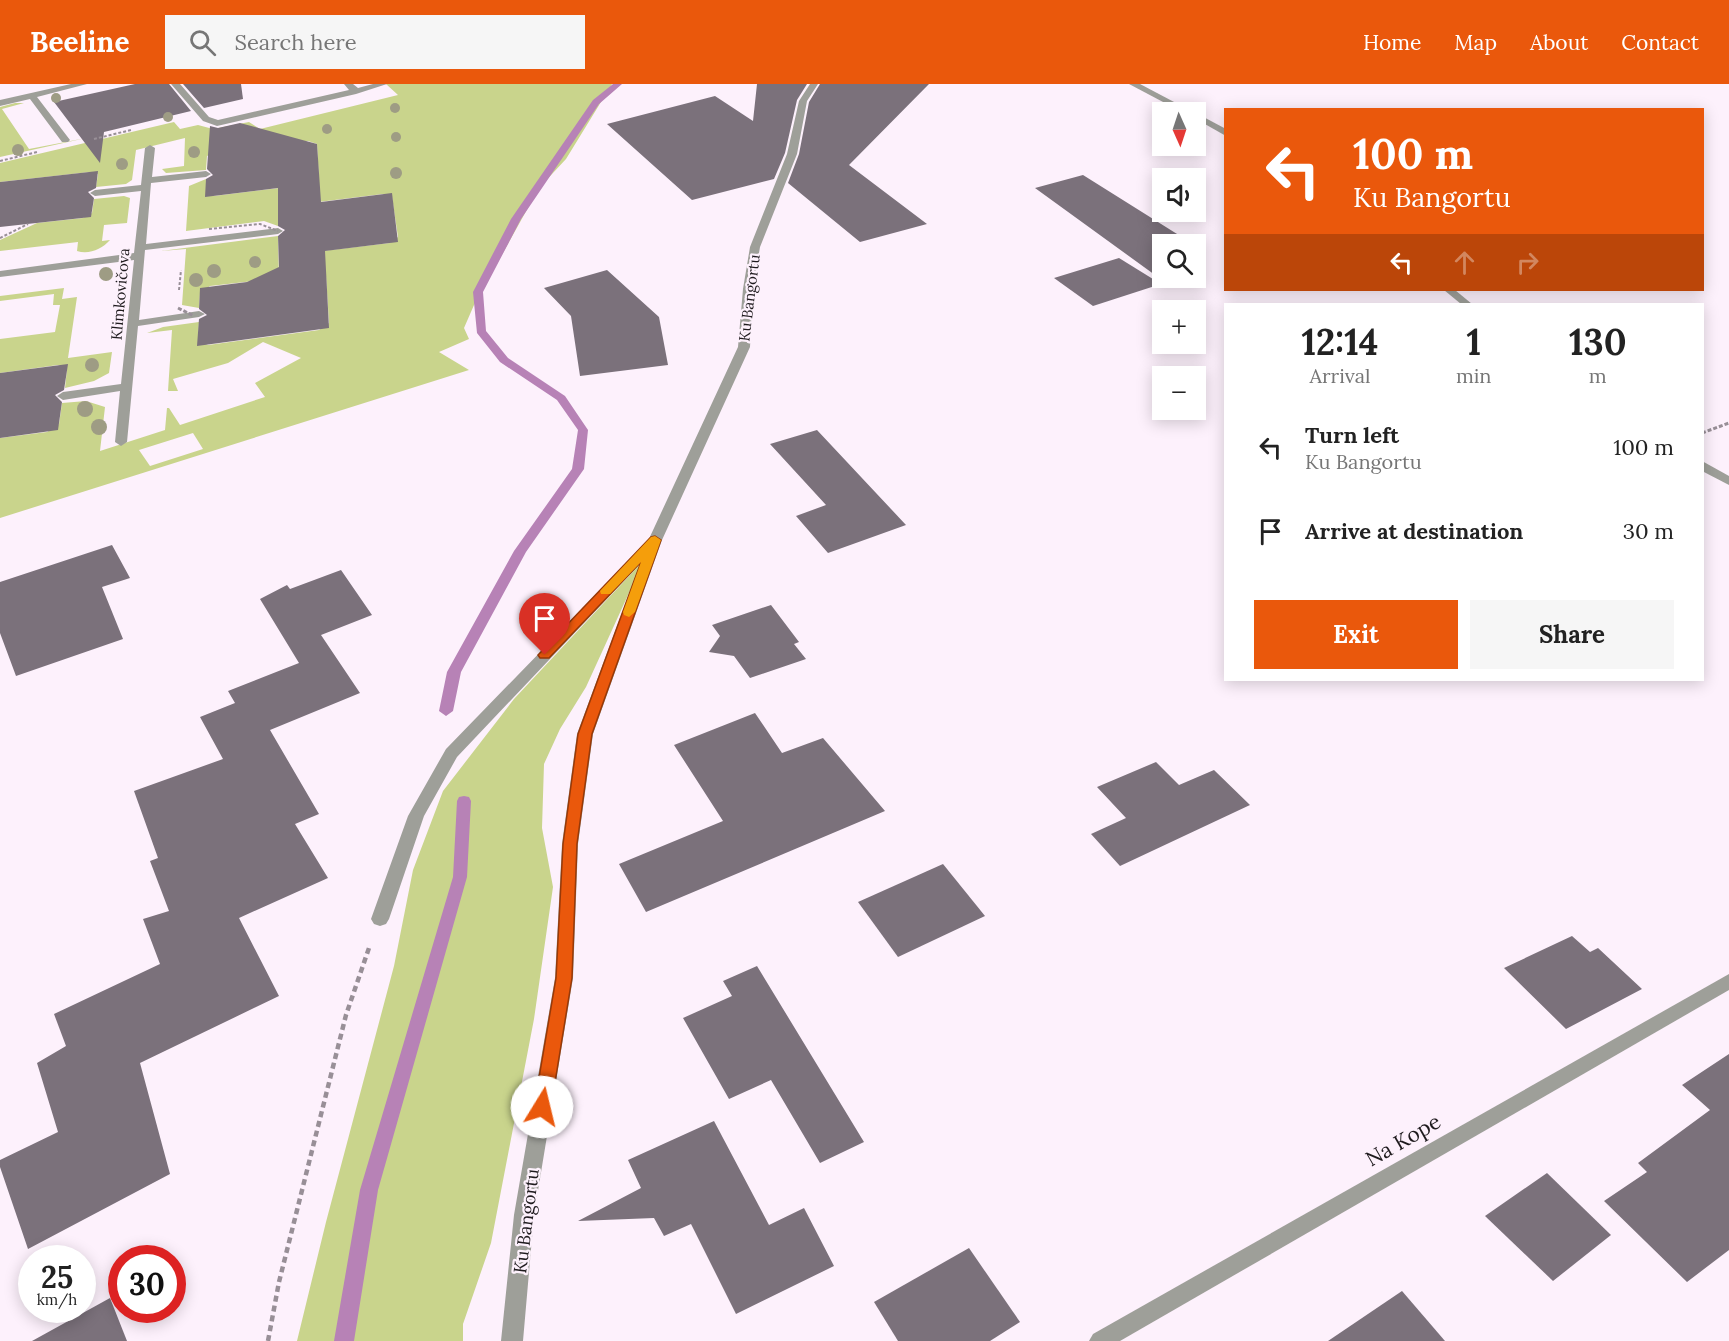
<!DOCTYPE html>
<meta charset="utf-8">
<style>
body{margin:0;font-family:Lora,serif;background:#f6f6f6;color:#222;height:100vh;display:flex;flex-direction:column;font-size:22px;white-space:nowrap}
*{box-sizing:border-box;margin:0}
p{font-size:20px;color:#767676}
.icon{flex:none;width:33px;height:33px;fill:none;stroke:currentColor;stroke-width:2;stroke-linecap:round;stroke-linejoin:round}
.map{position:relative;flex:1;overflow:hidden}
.side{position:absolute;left:1224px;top:219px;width:480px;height:378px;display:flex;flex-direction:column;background:#fff;border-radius:0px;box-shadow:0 3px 15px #0003}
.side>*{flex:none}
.top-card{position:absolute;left:1224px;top:24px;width:480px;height:183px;border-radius:0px;box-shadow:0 3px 15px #0003;background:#ea580c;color:#fff;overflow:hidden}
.needle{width:39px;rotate:177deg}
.tools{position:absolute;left:1152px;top:18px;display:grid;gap:12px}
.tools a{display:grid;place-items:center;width:54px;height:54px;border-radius:0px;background:#fff;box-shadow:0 3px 15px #0003;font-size:30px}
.speed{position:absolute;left:18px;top:1161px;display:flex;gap:12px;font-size:30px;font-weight:700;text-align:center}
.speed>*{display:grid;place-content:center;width:78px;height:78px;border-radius:50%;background:#fff;box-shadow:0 3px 15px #0003;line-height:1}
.speed small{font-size:15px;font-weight:400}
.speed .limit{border:9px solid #d22;background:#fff;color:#111}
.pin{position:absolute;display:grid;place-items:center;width:51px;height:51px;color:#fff;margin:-62px -26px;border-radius:50% 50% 50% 0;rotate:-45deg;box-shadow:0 0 6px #0007}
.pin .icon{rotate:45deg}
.me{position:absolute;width:66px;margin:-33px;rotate:9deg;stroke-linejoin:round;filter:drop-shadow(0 0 4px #0008)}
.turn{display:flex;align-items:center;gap:21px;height:126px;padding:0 30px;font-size:27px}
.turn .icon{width:78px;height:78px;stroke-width:2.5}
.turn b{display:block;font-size:42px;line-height:51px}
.lanes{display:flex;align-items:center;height:57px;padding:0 30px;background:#0003;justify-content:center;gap:30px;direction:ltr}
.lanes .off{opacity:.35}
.eta{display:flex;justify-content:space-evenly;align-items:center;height:102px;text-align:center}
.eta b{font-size:36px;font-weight:800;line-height:42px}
.primary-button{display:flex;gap:12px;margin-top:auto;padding:12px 30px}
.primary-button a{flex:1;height:69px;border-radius:0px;background:#ea580c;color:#fff;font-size:24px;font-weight:800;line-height:69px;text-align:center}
.primary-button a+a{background:#f6f6f6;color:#222}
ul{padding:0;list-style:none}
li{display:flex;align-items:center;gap:18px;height:84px;padding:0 30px}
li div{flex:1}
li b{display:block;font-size:22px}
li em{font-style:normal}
header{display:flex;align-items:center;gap:36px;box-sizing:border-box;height:84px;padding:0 30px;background:#ea580c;color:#fff}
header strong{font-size:28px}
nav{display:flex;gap:33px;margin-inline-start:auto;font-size:21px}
.search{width:420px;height:54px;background:#f6f6f6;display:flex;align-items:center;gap:15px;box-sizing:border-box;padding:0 21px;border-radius:0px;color:#767676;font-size:22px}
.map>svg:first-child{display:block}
.green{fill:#c9d48c;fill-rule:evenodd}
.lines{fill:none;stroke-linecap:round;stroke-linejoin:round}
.stream{fill:#b782b6;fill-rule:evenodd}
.building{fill:#7b717b}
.path-far2{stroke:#988f97;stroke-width:2;stroke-dasharray:3 2;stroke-linecap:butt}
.path-far1{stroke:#988f97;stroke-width:3;stroke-dasharray:4 2;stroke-linecap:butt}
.path{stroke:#988f97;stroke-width:4.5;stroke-dasharray:6 4;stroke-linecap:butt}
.minor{fill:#9e9f99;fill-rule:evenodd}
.path-bridge-far1{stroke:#988f97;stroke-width:2;stroke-dasharray:3 2;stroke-linecap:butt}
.path-bridge{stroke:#988f97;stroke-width:3;stroke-dasharray:4 2;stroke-linecap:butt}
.tree{fill:#9e9c84}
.route{fill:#ea580c;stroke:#983908;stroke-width:1.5}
.slow{fill:#f59e0b}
.labels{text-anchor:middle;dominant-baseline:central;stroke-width:4.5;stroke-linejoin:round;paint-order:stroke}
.far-street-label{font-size:15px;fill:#1f1b1e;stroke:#fdf1fc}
.street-label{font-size:18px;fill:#1f1b1e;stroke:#fdf1fc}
.near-street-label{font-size:21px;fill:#1f1b1e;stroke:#fdf1fc}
</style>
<header>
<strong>Beeline</strong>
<div class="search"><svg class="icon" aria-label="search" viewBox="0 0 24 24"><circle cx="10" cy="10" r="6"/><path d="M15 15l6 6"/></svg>Search here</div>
<nav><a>Home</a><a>Map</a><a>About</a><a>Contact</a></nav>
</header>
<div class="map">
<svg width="1729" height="1257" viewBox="0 0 1729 1257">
<rect width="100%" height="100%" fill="#fdf1fc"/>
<!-- green -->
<g class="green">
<path d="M386 0H612L566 75 539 104 474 221 464 244 469 255 439 268 469 286 0 434V354L47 348 59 340 62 319 86 317 105 323 100 367 165 346 167 324H169L180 341 265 313 255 299 301 274 263 258 228 279 173 295 178 307H168L172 246 147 249 163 243 199 238 198 257 208 261 319 246 329 239 326 192 322 167 390 159 398 153 392 113 383 110 286 122 278 127V142L264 137 186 147 189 102 206 95V109L214 112 279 104 319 96 317 60 308 57 216 68 207 72 206 86 166 89 162 85 184 82 185 54 136 66 132 96 126 100 96 103 98 90 90 88 0 98V79L174 38 180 45 198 41 213 45 249 38 260 45 398 11ZM193 349 203 365 150 382 139 366Z"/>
<polygon points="15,19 24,19 2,25 29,65 86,54 0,73 0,23"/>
<path d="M124 112 130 114 127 139 104 141 102 157 110 156C102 165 89 171 77 167L78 158 0 167V156L37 139 83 134 92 129 94 115Z"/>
<polygon points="278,152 279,194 210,202 200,209 199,224 182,221 186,165 161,167"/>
<polygon points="64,204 62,215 77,213 68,274 112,268 109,289 94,297 65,304 67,285 58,281 0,289 0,255 55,248 60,221 53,221 54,210 0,217 0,212"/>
<polygon points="644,476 586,603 560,645 544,680 542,744 553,803 534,935 491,1159 463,1240 463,1257 297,1257 326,1138 394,882 413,786 443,707 514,615"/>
</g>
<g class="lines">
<!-- stream -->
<g class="stream">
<polygon points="613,0 622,0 599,20 521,135 483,208 486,247 508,274 565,312 588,346 584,385 526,468 461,588 453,627 446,632 439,627 447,588 514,467 572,385 578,346 557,316 500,278 477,249 473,208 511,135 593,16"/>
<polygon points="464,712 469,713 471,717 467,793 378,1106 354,1257 334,1257 360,1106 453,793 457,717 459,713"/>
</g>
</g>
<!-- building -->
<g class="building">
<polygon points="135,0 169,0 191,27 104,48 100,79 54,18"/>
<polygon points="183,0 241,0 243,15 204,24"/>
<polygon points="757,0 807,0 797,16 785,69 774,95 692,116 607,40 715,12 753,37"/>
<polygon points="820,0 929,0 849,81 927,140 860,158 788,99 799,70 809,18"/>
<polygon points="240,39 317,60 321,118 392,109 398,158 325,167 329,244 197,262 199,235 207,231 199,225 200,204 247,198 279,183 278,152 285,146 278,142 278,104 205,113 206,95 213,91 207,85 210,42 218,44"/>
<polygon points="98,87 96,104 88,108 94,114 91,133 0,143 0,98"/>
<polygon points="1083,91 1193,160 1162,160 1162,189 1155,191 1035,104"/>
<polygon points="1119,174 1161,200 1093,222 1054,194"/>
<polygon points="607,186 659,233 668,281 580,292 571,232 544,204"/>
<polygon points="68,280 64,306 55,311 62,318 58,346 0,354 0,289"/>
<polygon points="817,346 906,441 828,469 796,432 826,421 770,360"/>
<polygon points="112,461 130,494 102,503 123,555 16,592 0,549 0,498"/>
<polygon points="341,486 372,531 321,551 360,609 270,646 319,730 295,740 328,794 239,834 279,912 140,979 170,1090 28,1165 0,1083 0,1076 58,1048 37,979 66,962 54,930 160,880 143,835 169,827 150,777 158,774 134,707 223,675 200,633 235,619 228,607 299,579 260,515 287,501 290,505"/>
<polygon points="771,521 799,558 794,560 806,575 750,594 734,572 709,568 720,552 712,541"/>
<polygon points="755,629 782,669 823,654 885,727 646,828 619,780 723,737 674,661"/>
<polygon points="1156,678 1179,701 1214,686 1250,721 1120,782 1091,750 1126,734 1097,703"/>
<polygon points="943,780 985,832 898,873 858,818"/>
<polygon points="1572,852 1590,868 1598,864 1642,905 1566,945 1504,884"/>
<polygon points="757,882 864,1058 820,1079 771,996 729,1015 683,934 732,912 723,897"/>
<polygon points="1729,970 1729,1166 1687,1198 1604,1117 1647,1088 1638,1079 1710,1026 1682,1001"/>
<polygon points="714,1037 769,1141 804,1124 834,1182 736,1230 691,1140 664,1152 654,1134 578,1137 641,1104 628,1076"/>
<polygon points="1547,1089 1611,1151 1553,1197 1485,1132"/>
<polygon points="969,1164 1020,1238 990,1257 898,1257 874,1218"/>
<polygon points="1402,1207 1445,1257 1328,1257"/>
<polygon points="110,1214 127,1257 32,1257"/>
</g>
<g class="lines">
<!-- path-far2 -->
<g class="path-far2">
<polyline points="94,55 131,46"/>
<polyline points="0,77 37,68"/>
<polyline points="0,154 28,140"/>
<polyline points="179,206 181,186"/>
</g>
<!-- path-far1 -->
<polyline class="path-far1" points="1702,349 1729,339"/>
<!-- path -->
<polyline class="path" points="268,1257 279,1198 346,931 369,864"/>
<!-- minor -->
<g class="minor">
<polygon points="71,0 87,0 37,13 70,56 68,58 62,58 30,15 0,22 0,16"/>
<polygon points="171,0 180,0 209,33 218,36 349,6 344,0 353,0 358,4 373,0 387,0 356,10 217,42 203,37"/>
<polygon points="810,0 818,0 807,17 797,70 760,163 753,205 750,263 662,456 593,650 578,760 573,894 534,1131 523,1257 501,1257 514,1131 555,894 562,760 577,650 640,480 457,673 424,732 389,835 386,840 380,842 374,840 371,835 408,732 446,665 648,457 738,263 743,205 750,163 787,70 799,17"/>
<polygon points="1129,0 1140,0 1193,28 1182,28"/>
<polygon points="1196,29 1226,45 1226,52 1196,35"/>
<polygon points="150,61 155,64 152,93 206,87 211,90 206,93 151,99 146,160 278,144 283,147 278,150 145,166 139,236 199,227 205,230 199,233 138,242 127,358 121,362 115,358 120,307 63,316 57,312 63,308 121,300 134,176 0,193 0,187 134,169 141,107 95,112 90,109 95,106 141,101 145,64"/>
<polygon points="1444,206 1455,206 1472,220 1461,220"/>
<polygon points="1702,377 1729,392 1729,401 1702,387"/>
<polygon points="1729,890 1729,906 1120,1257 1089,1257 1093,1250"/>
</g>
<!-- path-bridge-far1 -->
<polyline class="path-bridge-far1" points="209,145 260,140 278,147"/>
<!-- path-bridge -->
<polyline class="path-bridge" points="178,224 194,232"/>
</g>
<!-- trees -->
<g class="tree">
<circle cx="56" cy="14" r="5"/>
<circle cx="395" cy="24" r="5"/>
<circle cx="168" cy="33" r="5"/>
<circle cx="327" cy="45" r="5"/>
<circle cx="396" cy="53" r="5"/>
<circle cx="18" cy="66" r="6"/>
<circle cx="194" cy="68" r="6"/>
<circle cx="122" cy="80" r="6"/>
<circle cx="396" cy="89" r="6"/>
<circle cx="255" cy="178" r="6"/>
<circle cx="214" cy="187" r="7"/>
<circle cx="106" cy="190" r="7"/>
<circle cx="196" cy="196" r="7"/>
<circle cx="92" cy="281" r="7"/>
<circle cx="85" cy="325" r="8"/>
<circle cx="99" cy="343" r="8"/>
</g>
<!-- route -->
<polygon class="route" points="655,452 661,456 592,650 577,760 572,894 551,1023 548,1028 542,1031 536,1028 534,1023 556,894 563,760 578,650 641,478 549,574 540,574 538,571 651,453"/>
<!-- slow -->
<polygon class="slow" points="655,452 661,456 635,528 629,533 624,531 623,528 641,478 610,510 601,510 600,507 651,453"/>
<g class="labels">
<!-- far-street labels -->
<g class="far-street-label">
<text transform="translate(120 210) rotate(-85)">Klimkovičova</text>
<text transform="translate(749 214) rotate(-83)">Ku Bangortu</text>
</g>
<!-- street labels -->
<g class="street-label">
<text transform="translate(526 1137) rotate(-83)">Ku Bangortu</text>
</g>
<!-- near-street labels -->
<g class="near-street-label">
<text transform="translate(1403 1056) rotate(-30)">Na Kope</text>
</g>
</g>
</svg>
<div class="tools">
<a><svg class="needle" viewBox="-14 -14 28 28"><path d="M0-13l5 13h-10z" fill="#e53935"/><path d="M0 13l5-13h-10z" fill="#767676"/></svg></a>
<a><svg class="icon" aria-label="sound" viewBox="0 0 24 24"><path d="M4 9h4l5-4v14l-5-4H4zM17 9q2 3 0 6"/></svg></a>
<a><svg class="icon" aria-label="search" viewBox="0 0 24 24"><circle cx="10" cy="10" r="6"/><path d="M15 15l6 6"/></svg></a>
<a>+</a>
<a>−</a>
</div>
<div class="speed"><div>25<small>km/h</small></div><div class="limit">30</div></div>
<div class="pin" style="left:545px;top:571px;background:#d93025"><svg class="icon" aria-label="arrive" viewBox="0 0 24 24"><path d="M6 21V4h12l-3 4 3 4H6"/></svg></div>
<svg class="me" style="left:542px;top:1023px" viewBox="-20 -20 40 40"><circle r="19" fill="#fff"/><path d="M0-13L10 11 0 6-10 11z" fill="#ea580c"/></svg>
<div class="top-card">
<div class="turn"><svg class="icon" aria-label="left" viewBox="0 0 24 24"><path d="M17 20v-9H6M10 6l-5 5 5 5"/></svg><div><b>100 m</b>Ku Bangortu</div></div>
<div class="lanes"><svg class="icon" aria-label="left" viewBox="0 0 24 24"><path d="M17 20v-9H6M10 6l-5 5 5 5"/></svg><svg class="icon off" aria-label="ahead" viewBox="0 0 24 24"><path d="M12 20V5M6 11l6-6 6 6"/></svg><svg class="icon off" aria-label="right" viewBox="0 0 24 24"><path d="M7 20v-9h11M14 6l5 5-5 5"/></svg></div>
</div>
<section class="side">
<div class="eta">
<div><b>12:14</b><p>Arrival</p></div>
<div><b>1</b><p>min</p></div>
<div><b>130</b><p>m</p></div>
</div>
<ul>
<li><svg class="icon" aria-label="left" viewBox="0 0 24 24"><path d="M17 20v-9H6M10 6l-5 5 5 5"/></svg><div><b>Turn left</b><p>Ku Bangortu</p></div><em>100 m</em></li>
<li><svg class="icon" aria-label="arrive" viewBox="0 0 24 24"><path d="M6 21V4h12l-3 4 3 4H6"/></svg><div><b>Arrive at destination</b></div><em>30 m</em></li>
</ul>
<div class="primary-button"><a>Exit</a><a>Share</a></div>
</section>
</div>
